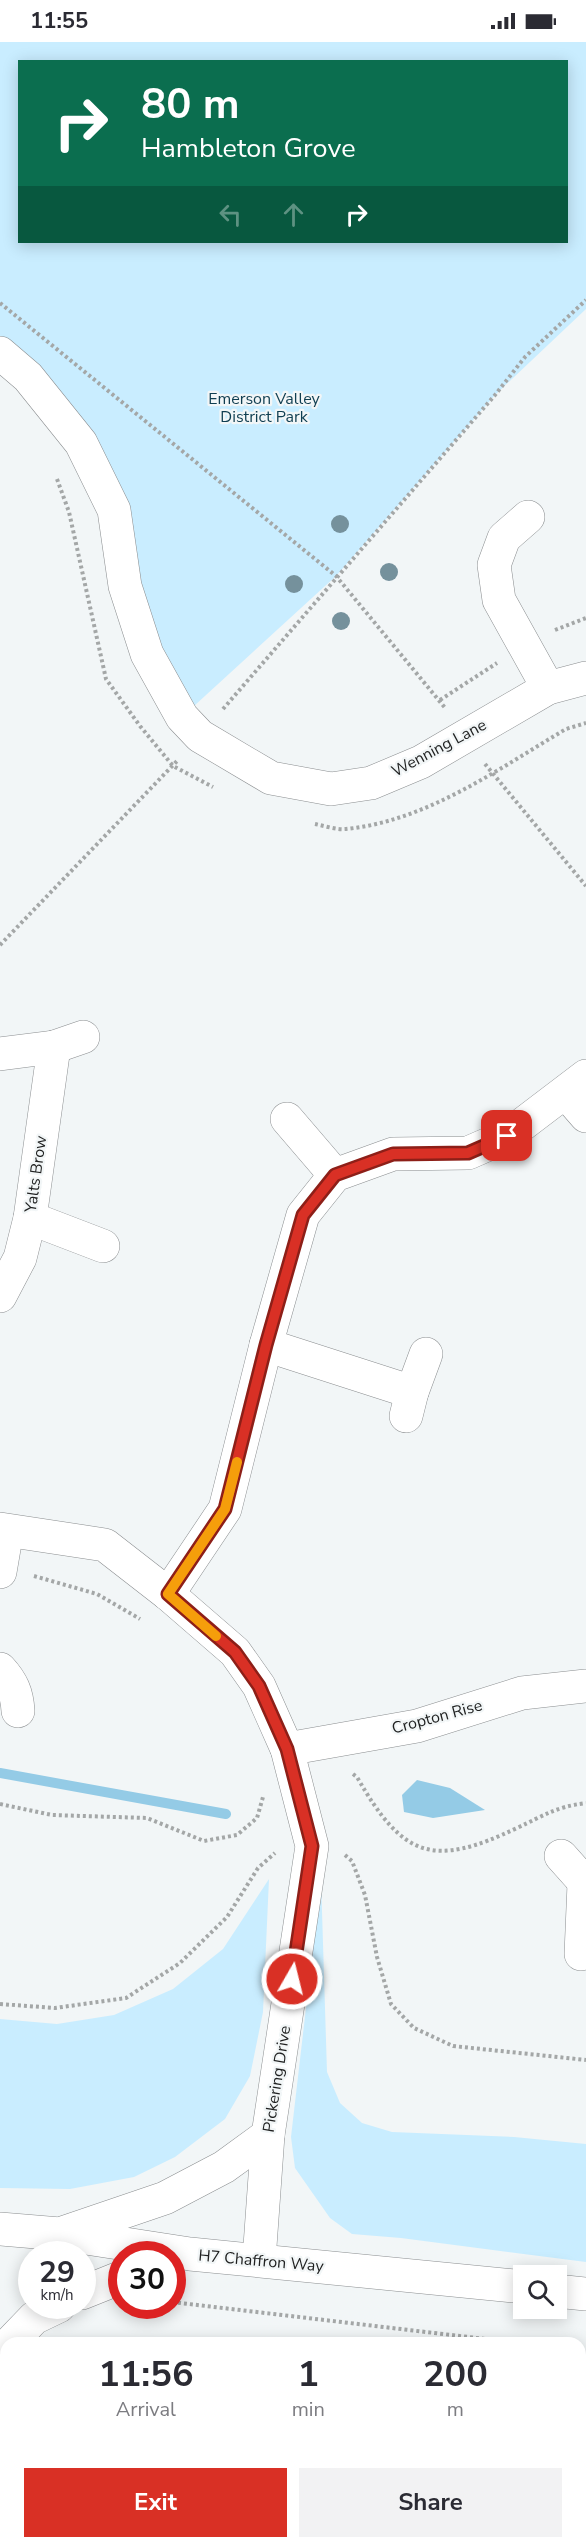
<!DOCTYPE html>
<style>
body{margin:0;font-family:"Nunito Sans",sans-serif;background:#f2f2f3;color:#2b2b33;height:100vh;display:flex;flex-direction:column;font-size:22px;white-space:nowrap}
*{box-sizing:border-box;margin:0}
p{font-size:20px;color:#7c7c81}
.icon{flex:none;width:33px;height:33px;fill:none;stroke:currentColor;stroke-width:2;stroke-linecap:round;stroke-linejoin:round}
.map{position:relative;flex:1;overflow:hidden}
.drawer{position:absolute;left:0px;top:2295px;width:586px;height:212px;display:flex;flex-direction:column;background:#fff;border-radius:18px 18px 0 0;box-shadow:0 3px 15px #0003}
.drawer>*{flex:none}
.guide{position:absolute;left:18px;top:18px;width:550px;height:183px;border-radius:0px;box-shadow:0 3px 15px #0003;background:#0b6e4f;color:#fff;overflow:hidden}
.buttons{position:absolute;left:513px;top:2223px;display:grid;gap:12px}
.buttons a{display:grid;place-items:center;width:54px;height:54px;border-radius:0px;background:#fff;box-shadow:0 3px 15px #0003;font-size:30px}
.speed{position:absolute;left:18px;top:2199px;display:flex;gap:12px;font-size:30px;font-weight:700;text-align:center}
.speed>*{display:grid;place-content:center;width:78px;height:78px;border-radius:50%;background:#fff;box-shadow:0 3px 15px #0003;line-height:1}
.speed small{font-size:15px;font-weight:400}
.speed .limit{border:9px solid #d22;background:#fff;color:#111}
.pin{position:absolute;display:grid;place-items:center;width:51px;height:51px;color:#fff;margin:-26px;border-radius:12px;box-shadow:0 3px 9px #0006}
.me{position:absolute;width:66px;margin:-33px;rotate:8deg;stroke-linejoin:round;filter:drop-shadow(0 0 4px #0008)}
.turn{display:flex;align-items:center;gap:21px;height:126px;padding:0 24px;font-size:27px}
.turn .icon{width:78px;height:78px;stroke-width:2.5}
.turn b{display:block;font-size:42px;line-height:51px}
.lanes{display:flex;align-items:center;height:57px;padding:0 24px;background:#0003;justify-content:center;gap:30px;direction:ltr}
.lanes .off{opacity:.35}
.eta{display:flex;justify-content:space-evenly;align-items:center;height:102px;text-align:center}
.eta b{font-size:36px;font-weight:700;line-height:42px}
.button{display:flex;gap:12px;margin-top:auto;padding:12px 24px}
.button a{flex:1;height:69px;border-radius:0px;background:#d93025;color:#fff;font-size:24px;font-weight:700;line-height:69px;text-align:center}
.button a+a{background:#f2f2f3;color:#2b2b33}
.status{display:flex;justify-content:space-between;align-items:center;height:42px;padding:0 30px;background:#fff;direction:ltr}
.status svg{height:16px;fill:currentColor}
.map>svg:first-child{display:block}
.green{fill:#c9edff;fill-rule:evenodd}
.water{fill:#94cbe6}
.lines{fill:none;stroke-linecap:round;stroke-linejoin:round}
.stream{stroke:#94cbe6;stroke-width:10}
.minor-casing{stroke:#8b8e90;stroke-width:34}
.path{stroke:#a4a7a7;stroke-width:4;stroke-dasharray:3 3;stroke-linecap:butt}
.minor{stroke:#fff;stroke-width:33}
.tree{fill:#75919c}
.route-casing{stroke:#8d1f18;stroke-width:15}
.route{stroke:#d93025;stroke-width:10}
.slow{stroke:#f59e0b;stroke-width:10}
.labels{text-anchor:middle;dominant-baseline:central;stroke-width:4.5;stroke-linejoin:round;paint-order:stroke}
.park-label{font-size:16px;fill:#0f3e51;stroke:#f2f6f7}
.street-label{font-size:16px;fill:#1f2020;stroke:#f2f6f7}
</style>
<div class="status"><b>11:55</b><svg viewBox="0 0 49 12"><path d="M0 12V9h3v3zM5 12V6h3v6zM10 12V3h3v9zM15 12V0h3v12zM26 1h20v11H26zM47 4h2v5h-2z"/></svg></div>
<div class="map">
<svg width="586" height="2506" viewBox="0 0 586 2506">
<rect width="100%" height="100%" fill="#f2f6f7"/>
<!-- green -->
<g class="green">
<path d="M0 0H586V267L495 353 336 534 182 675 125 544 107 417 0 307ZM20 20H567V200H20Z"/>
<polygon points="269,1837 263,1970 250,2034 225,2077 175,2115 134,2135 70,2147 0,2146 0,1977 57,1982 114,1973 173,1947 223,1907"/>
<polygon points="321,1837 327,2030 340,2061 362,2081 392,2090 514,2095 586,2102 586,2220 401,2196 352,2192 330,2176 295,2126 291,2095"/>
<polygon points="581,2386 586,2387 586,2506 38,2506 39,2500 580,2500"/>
</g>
<!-- water -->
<polygon class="water" points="417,1738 450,1746 485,1768 433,1776 404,1770 402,1753"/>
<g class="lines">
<!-- stream -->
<polyline class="stream" points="0,1731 226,1772"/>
<defs>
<g id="minor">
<polyline points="0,311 28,335 81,401 114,468 125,544 147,612 182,675 200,694 271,736 331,747 371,741 421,720 548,646 586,636"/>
<polyline points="528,475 504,496 494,523 499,558 548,646"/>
<polyline points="0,1012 54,1005 83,995"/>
<polyline points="566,1051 586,1074"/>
<polyline points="287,1077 335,1133"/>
<polyline points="30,1176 103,1204"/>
<polyline points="0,1254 20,1216 30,1176 54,1005"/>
<polyline points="266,1303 412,1350"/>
<polyline points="406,1374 412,1350 426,1312"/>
<polyline points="0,1487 105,1503 168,1552 235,1610 259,1644 287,1707 312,1804 268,2093 259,2218"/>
<polyline points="0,1530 7,1489"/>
<polyline points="168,1552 225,1467 266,1303 303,1173 335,1133 393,1112 468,1111 507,1094 586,1034"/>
<path d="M0 1627C12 1640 17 1651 18 1669"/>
<polyline points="287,1707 417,1684 522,1651 586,1644"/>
<polyline points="561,1814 586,1842"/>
<polyline points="581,1912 584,1842"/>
<polyline points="0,2187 60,2192 190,2212 524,2245"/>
<polyline points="65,2190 165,2156 224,2125 268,2093"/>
<polyline points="556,2249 586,2252"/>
<polyline points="82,2251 122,2235"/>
<polyline points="10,2301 34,2276 59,2264"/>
</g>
</defs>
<!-- minor casing -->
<use href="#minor" class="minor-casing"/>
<!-- path -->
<g class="path">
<polyline points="0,261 336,534 446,667"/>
<polyline points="57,437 69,470 106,637 140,684 173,724 213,745"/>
<polyline points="555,588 586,576"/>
<polyline points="440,658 497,621"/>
<polyline points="223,667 495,353 525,315 586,258"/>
<polyline points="485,722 586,844"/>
<path d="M315 782C325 784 337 788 346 787 427 779 498 727 566 687L586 681"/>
<polyline points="0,903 178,718"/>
<polyline points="34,1534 97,1552 140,1577"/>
<path d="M353 1732 357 1735C403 1816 433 1826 517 1786 545 1773 555 1765 586 1761"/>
<polyline points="0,1762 52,1773 147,1776 204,1799 237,1793 257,1776 263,1755"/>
<polyline points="345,1813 352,1819 365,1853 377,1915 391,1962 414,1986 453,2004 586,2018"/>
<polyline points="0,1962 55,1966 126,1956 180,1921 227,1875 258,1826 275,1811"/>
<polyline points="172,2260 519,2301"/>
<polyline points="580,2307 586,2308"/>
<polyline points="4,2506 6,2490"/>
</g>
<!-- minor -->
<use href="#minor" class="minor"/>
</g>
<!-- trees -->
<g class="tree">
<circle cx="340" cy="482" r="9"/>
<circle cx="389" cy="530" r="9"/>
<circle cx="294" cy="542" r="9"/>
<circle cx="341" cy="579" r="9"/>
</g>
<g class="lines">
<defs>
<polyline id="route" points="292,1937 312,1804 287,1707 259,1644 235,1610 168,1552 225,1467 266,1303 303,1173 335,1133 393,1112 468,1111 507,1094"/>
</defs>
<!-- route casing -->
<use href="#route" class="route-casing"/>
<!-- route -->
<use href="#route" class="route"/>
<!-- slow -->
<polyline class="slow" points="216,1594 168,1552 225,1467 237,1420"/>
</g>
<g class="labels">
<!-- park labels -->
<g class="park-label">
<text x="264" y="357">Emerson Valley<tspan x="264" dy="18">District Park</tspan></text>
</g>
<!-- street labels -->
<g class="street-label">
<text transform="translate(439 706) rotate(-28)">Wenning Lane</text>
<text transform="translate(36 1132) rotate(-82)">Yalts Brow</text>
<text transform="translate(437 1675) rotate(-15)">Cropton Rise</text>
<text transform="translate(277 2037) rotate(-81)">Pickering Drive</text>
<text transform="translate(261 2219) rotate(5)">H7 Chaffron Way</text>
</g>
</g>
</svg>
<div class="buttons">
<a><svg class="icon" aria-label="search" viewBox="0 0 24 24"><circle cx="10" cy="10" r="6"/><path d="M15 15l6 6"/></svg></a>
</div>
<div class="speed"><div>29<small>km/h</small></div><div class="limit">30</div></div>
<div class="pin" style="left:507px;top:1094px;background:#d93025"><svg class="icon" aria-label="arrive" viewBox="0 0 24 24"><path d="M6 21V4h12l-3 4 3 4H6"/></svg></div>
<svg class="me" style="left:292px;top:1937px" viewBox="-20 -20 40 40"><circle r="17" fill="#d93025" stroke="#fff" stroke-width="3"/><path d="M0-11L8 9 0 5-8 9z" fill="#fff"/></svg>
<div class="guide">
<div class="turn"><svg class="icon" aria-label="right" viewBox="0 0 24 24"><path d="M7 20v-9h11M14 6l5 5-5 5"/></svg><div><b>80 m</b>Hambleton Grove</div></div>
<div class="lanes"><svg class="icon off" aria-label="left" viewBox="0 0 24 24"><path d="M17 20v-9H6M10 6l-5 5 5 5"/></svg><svg class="icon off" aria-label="ahead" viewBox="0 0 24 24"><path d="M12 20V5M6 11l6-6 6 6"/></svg><svg class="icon" aria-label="right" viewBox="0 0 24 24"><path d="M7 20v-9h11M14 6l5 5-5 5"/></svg></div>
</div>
<section class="drawer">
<div class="eta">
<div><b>11:56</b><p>Arrival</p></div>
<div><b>1</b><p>min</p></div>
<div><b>200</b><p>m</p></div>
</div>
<div class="button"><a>Exit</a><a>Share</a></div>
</section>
</div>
